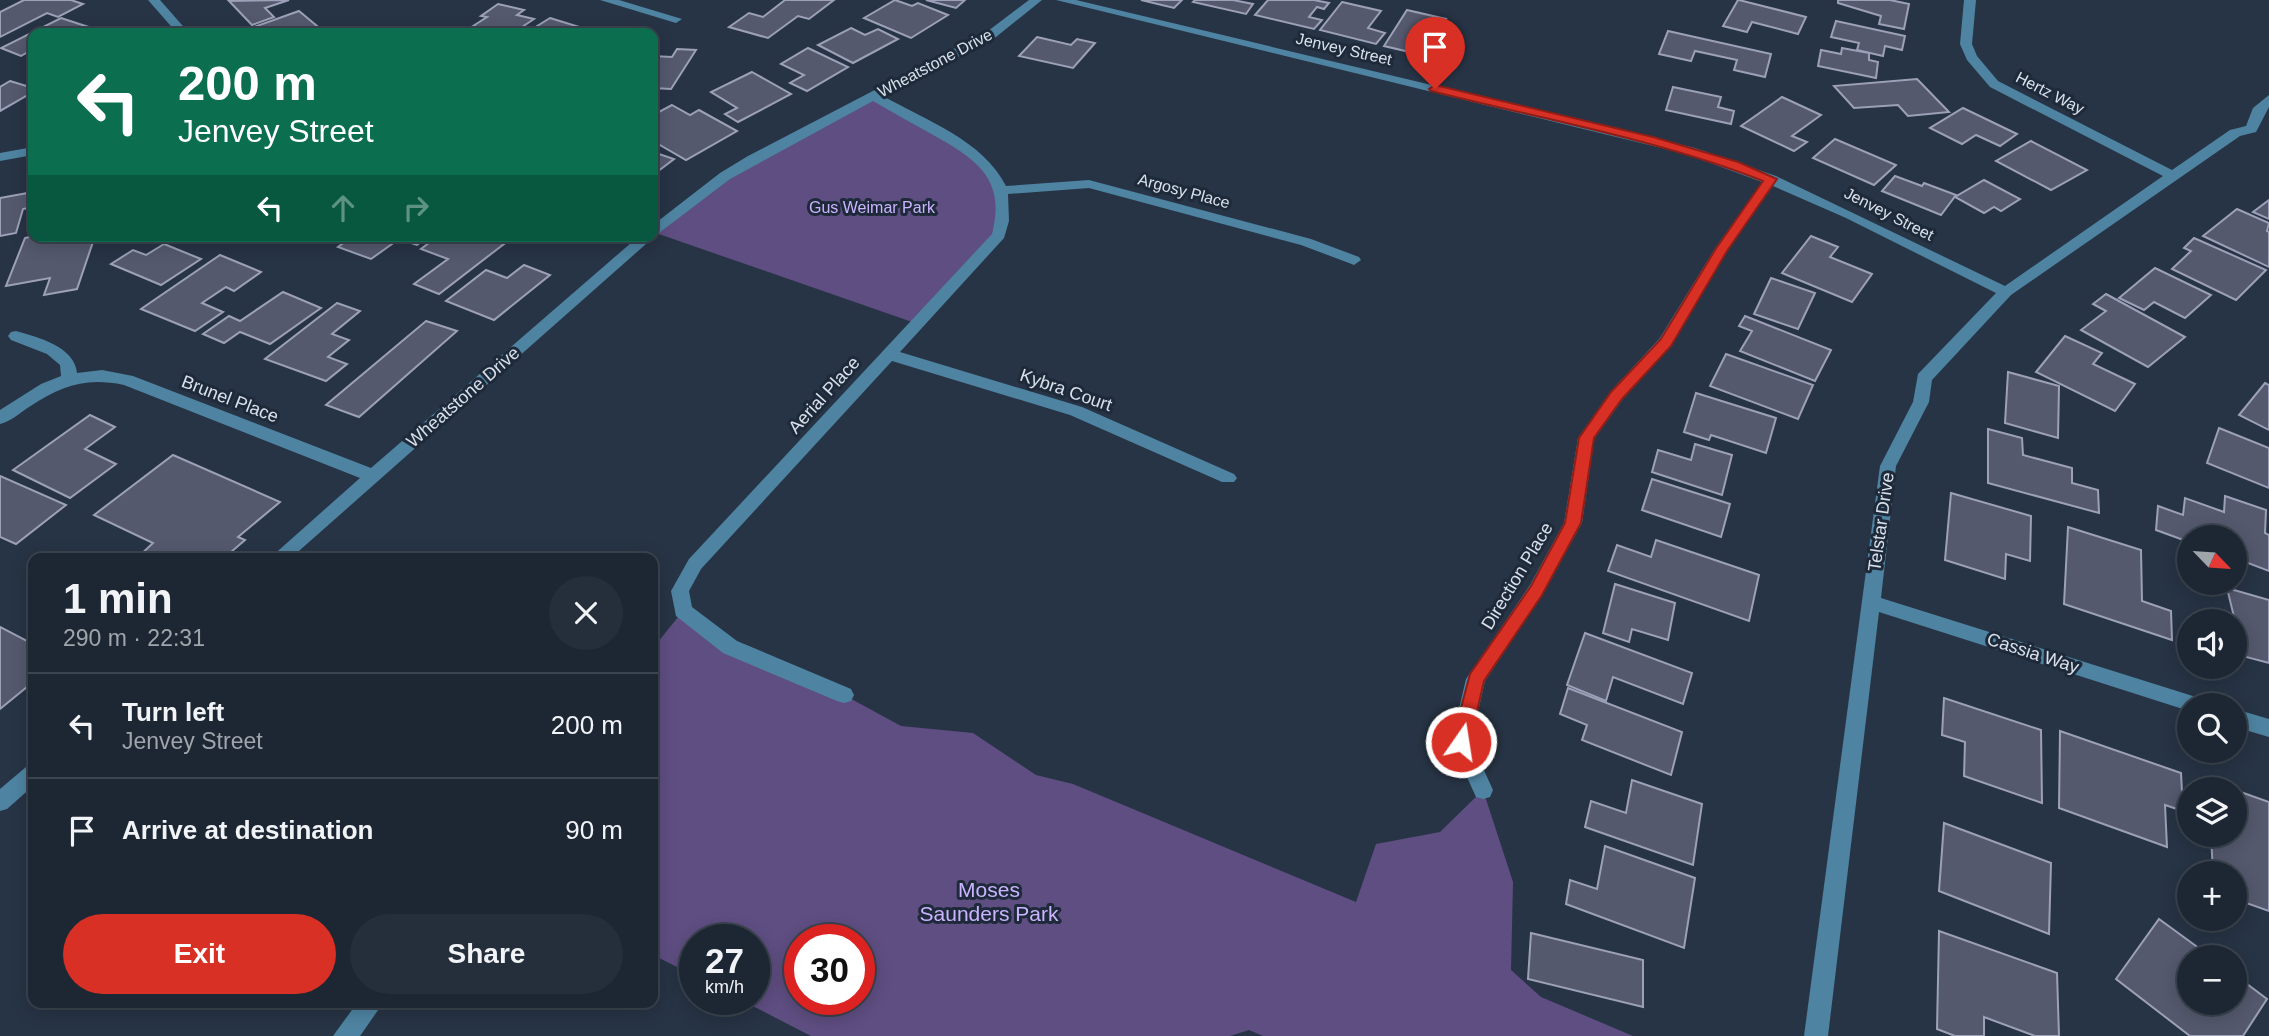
<!DOCTYPE html>
<meta charset="utf-8">
<style>
body{margin:0;font-family:Arial,sans-serif;background:#252f3c;color:#f1f3f6;height:100vh;display:flex;flex-direction:column;font-size:26px;white-space:nowrap}
*{box-sizing:border-box;margin:0}
p{font-size:23px;color:#a0a5ac}
.icon{flex:none;width:38px;height:38px;fill:none;stroke:currentColor;stroke-width:2;stroke-linecap:round;stroke-linejoin:round}
.map{position:relative;flex:1;overflow:hidden}
.side{position:absolute;left:28px;top:553px;width:630px;height:455px;display:flex;flex-direction:column;background:#1d2734;border-radius:14px;box-shadow:0 4px 18px #0003,0 0 0 2px #3b444f}
.side>*{flex:none}
.banner{position:absolute;left:28px;top:28px;width:630px;height:214px;border-radius:14px;box-shadow:0 4px 18px #0003,0 0 0 2px #3b444f;background:#0b6e4f;color:#fff;overflow:hidden}
.needle{width:46px;rotate:115deg}
.controls{position:absolute;left:2177px;top:525px;display:grid;gap:14px}
.controls a{display:grid;place-items:center;width:70px;height:70px;border-radius:50%;background:#1d2734;box-shadow:0 4px 18px #0003,0 0 0 2px #3b444f;font-size:35px}
.speed{position:absolute;left:679px;top:924px;display:flex;gap:14px;font-size:35px;font-weight:700;text-align:center}
.speed>*{display:grid;place-content:center;width:91px;height:91px;border-radius:50%;background:#1d2734;box-shadow:0 4px 18px #0003,0 0 0 2px #3b444f;line-height:1}
.speed small{font-size:18px;font-weight:400}
.speed .limit{border:10px solid #d22;background:#fff;color:#111}
.pin{position:absolute;display:grid;place-items:center;width:60px;height:60px;color:#fff;margin:-72px -30px;border-radius:50% 50% 50% 0;rotate:-45deg;box-shadow:0 0 7px #0007}
.pin .icon{rotate:45deg}
.me{position:absolute;width:77px;margin:-38px;rotate:13deg;stroke-linejoin:round;filter:drop-shadow(0 0 5px #0008)}
.turn{display:flex;align-items:center;gap:24px;height:147px;padding:0 35px;font-size:32px}
.turn .icon{width:91px;height:91px;stroke-width:2.5}
.turn b{display:block;font-size:49px;line-height:60px}
.lanes{display:flex;align-items:center;height:66px;padding:0 35px;background:#0003;justify-content:center;gap:35px;direction:ltr}
.lanes .off{opacity:.35}
.round{display:grid;place-items:center;flex:none;width:74px;height:74px;border-radius:37px;background:#252f3c}
.summary{display:flex;align-items:center;justify-content:space-between;height:119px;padding:0 35px}
h1{font-size:42px;font-weight:700;line-height:52px}
.cta{display:flex;gap:14px;margin-top:auto;padding:14px 35px}
.cta a{flex:1;height:80px;border-radius:42px;background:#d93025;color:#fff;font-size:28px;font-weight:700;line-height:80px;text-align:center}
.cta a+a{background:#252f3c;color:#f1f3f6}
ul{padding:0;list-style:none}
li{display:flex;align-items:center;gap:21px;height:105px;padding:0 35px;border-top:2px solid #3b444f}
li div{flex:1}
li b{display:block;font-size:26px}
li em{font-style:normal}
.map>svg:first-child{display:block}
.green{fill:#5f4e82;fill-rule:evenodd}
.building{fill:#55596e;stroke:#9ca0b8;stroke-width:2}
.lines{fill:none;stroke-linecap:round;stroke-linejoin:round}
.minor{fill:#4e84a2;fill-rule:evenodd}
.route{fill:#d93025;stroke:#8d1f18;stroke-width:2}
.labels{text-anchor:middle;dominant-baseline:central;stroke-width:6;stroke-linejoin:round;paint-order:stroke}
.far-street-label{font-size:16px;fill:#d8e0eb;stroke:#1e2a3a}
.far-park-label{font-size:16px;fill:#cbb4ff;stroke:#1e2a3a}
.street-label{font-size:18px;fill:#d8e0eb;stroke:#1e2a3a}
.near-park-label{font-size:21px;fill:#cbb4ff;stroke:#1e2a3a}
</style>
<div class="map">
<svg width="2269" height="1036" viewBox="0 0 2269 1036">
<rect width="100%" height="100%" fill="#273445"/>
<!-- green -->
<g class="green">
<polygon points="873,96 969,150 995,176 999,235 915,323 653,232 725,176"/>
<path d="M683 611 730 647 844 695 901 726 973 733 1036 775 1073 784 1356 902 1376 844 1440 832 1483 790 1513 882 1511 970 1541 997 1633 1036H1263L1249 1030 1230 1036H811L739 999H754V940H695V976L653 955V648ZM800 940H859V999H800Z"/>
</g>
<!-- building -->
<g class="building">
<polygon points="24,0 71,0 83,4 58,17 47,13 0,37 0,12"/>
<polygon points="289,0 265,8 274,17 252,25 229,1"/>
<polygon points="785,0 834,0 809,19 798,16 768,38 729,27 749,13 763,17"/>
<polygon points="895,0 912,6 918,3 948,15 911,38 864,18"/>
<polygon points="926,0 965,0 956,8"/>
<polygon points="1141,0 1182,0 1174,8"/>
<polygon points="1195,0 1233,0 1253,4 1246,14 1193,2"/>
<polygon points="1268,0 1314,0 1329,3 1324,9 1317,7 1309,17 1322,20 1314,29 1255,15"/>
<polygon points="1738,0 1739,0 1806,17 1798,34 1752,22 1747,32 1723,26"/>
<polygon points="1838,0 1890,0 1909,4 1904,29 1879,24 1881,16 1838,3"/>
<polygon points="1342,2 1381,11 1368,28 1385,33 1376,44 1320,30"/>
<polygon points="498,4 524,10 517,15 534,19 513,33 499,33 473,26 487,17 481,16"/>
<polygon points="1407,10 1446,19 1431,42 1452,47 1444,60 1384,46"/>
<polygon points="299,11 317,26 298,33 261,33 254,27"/>
<polygon points="61,18 107,33 33,33 33,49 21,56 1,48"/>
<polygon points="550,18 586,29 580,33 526,33"/>
<polygon points="1836,21 1905,36 1902,50 1885,46 1883,56 1857,50 1859,43 1831,37"/>
<polygon points="851,28 865,35 878,29 898,39 853,63 818,45"/>
<polygon points="1668,31 1771,54 1765,77 1734,70 1737,60 1695,51 1691,61 1659,54"/>
<polygon points="1037,37 1071,45 1077,39 1095,43 1073,68 1019,56"/>
<polygon points="808,48 848,67 807,91 790,83 804,75 781,64"/>
<polygon points="1842,48 1869,53 1869,60 1878,62 1876,78 1818,66 1821,50 1841,54"/>
<polygon points="677,49 696,50 671,89 653,88 653,56 672,57"/>
<polygon points="752,72 791,94 738,122 725,114 737,108 711,92"/>
<polygon points="1917,79 1949,112 1908,116 1898,105 1854,108 1834,86"/>
<polygon points="10,81 33,88 33,92 0,111 0,87"/>
<polygon points="1673,87 1721,97 1718,107 1734,111 1731,124 1666,110"/>
<polygon points="1782,97 1821,115 1792,136 1807,142 1794,151 1741,126"/>
<polygon points="672,105 690,115 699,110 737,131 686,160 653,141 653,115"/>
<polygon points="1963,108 2017,134 2000,146 1976,135 1962,144 1930,128"/>
<polygon points="1835,139 1896,165 1874,185 1813,158"/>
<polygon points="2031,141 2087,170 2051,190 1996,161"/>
<polygon points="653,152 674,159 653,175"/>
<polygon points="1895,176 1922,186 1924,183 1956,195 1941,215 1882,191"/>
<polygon points="1984,180 2020,199 2001,211 1994,207 1984,213 1955,197"/>
<polygon points="33,192 33,207 23,209 16,233 0,236 0,198"/>
<polygon points="2269,200 2269,219 2253,212"/>
<polygon points="2237,209 2269,223 2267,231 2269,232 2269,267 2203,236"/>
<polygon points="33,236 95,236 77,289 44,295 50,278 6,286 25,238"/>
<polygon points="353,236 429,236 417,245 399,239 371,259 338,247"/>
<polygon points="438,236 482,236 504,244 439,294 414,284 448,259 421,249"/>
<polygon points="1811,236 1838,247 1830,257 1872,274 1852,302 1782,273"/>
<polygon points="2194,238 2266,270 2236,300 2172,269 2191,251 2184,248"/>
<polygon points="164,244 201,259 161,285 111,264 133,250 146,255"/>
<polygon points="220,255 261,272 234,291 226,287 202,303 223,312 195,331 141,309"/>
<polygon points="524,265 550,275 494,320 446,301 486,270 507,278"/>
<polygon points="2155,268 2211,295 2185,318 2154,302 2144,310 2119,298"/>
<polygon points="1771,278 1815,293 1798,329 1754,314"/>
<polygon points="283,292 321,308 270,344 240,332 224,343 203,334 229,316 240,321"/>
<polygon points="2106,294 2185,337 2148,367 2081,330 2106,311 2093,304"/>
<polygon points="337,303 360,311 332,334 349,340 328,357 347,364 326,381 265,359"/>
<polygon points="1745,316 1831,350 1815,381 1740,351 1752,331 1739,326"/>
<polygon points="426,321 457,331 359,417 326,405"/>
<polygon points="2065,336 2102,353 2093,364 2135,384 2115,411 2036,372"/>
<polygon points="1726,354 1813,385 1798,419 1710,386"/>
<polygon points="2008,372 2059,386 2058,438 2005,423"/>
<polygon points="2265,383 2269,385 2269,430 2239,415"/>
<polygon points="1696,393 1776,418 1766,453 1711,435 1709,440 1684,432"/>
<polygon points="90,415 115,427 85,449 116,464 70,498 13,470"/>
<polygon points="2219,428 2269,448 2269,488 2207,463"/>
<polygon points="1988,429 2022,438 2023,455 2072,468 2072,483 2098,490 2099,513 1988,483"/>
<polygon points="1695,444 1732,455 1722,495 1652,472 1658,450 1691,460"/>
<polygon points="173,455 280,502 238,537 245,540 224,558 137,558 153,543 94,515"/>
<polygon points="0,476 66,505 16,544 0,537"/>
<polygon points="1652,479 1730,504 1721,537 1642,510"/>
<polygon points="1951,493 2031,516 2030,561 2006,554 2005,579 1945,560"/>
<polygon points="2225,496 2266,510 2265,533 2269,535 2269,571 2235,558 2235,537 2189,537 2189,542 2156,530 2158,506 2183,515 2185,498 2224,512"/>
<polygon points="2068,527 2141,550 2142,601 2171,611 2172,640 2064,604"/>
<polygon points="1656,540 1759,575 1749,621 1608,571 1617,545 1651,557"/>
<polygon points="1615,584 1675,603 1668,640 1632,629 1629,642 1603,633"/>
<polygon points="2227,588 2269,600 2269,663 2235,654 2235,621"/>
<polygon points="0,627 33,644 33,682 0,709"/>
<polygon points="1585,633 1692,673 1683,704 1613,677 1606,701 1567,685"/>
<polygon points="1568,688 1682,732 1671,775 1582,740 1587,725 1560,714"/>
<polygon points="1944,698 2041,730 2042,803 1964,776 1965,742 1942,735"/>
<polygon points="2060,731 2181,773 2183,811 2165,805 2167,847 2059,808"/>
<polygon points="1632,780 1702,804 1693,865 1585,827 1591,801 1626,813"/>
<polygon points="2235,790 2269,802 2269,911 2235,899 2235,873 2213,873 2211,835 2235,835"/>
<polygon points="1944,823 2051,863 2049,934 1939,891"/>
<polygon points="1605,846 1695,878 1684,948 1566,904 1570,880 1597,889"/>
<polygon points="2159,919 2211,957 2189,957 2189,1003 2235,1003 2235,975 2267,999 2243,1036 2190,1036 2116,979"/>
<polygon points="1939,931 2057,973 2059,1036 2035,1036 1984,1017 1984,1036 1955,1036 1937,1029"/>
<polygon points="1531,933 1643,960 1643,1007 1528,979"/>
</g>
<g class="lines">
<!-- minor -->
<g class="minor">
<polygon points="148,0 160,0 189,33 177,33"/>
<polygon points="600,0 619,0 682,19 676,23"/>
<path d="M1029 0H1042L996 37 883 96C925 120 983 140 1006 186L1089 180 1311 239 1359 257 1361 260 1354 265 1349 263 1301 245 1089 188 1008 194 1009 221 1004 238 900 352 1082 407 1234 474 1237 478 1234 482H1222L1070 415 892 361 701 569 689 591 692 607 737 641 851 689 854 695 851 701 844 703 837 701 723 653 676 616 671 591 689 559 992 234C1006 180 978 160 935 136 915 125 894 113 873 101L730 179 655 236 291 558H270L360 478 124 385C84 377 62 386 29 407 20 413 11 421 0 424V410L41 384 61 376 60 365 47 354 11 340 8 336 11 332 16 331C38 337 75 347 77 373L102 370 133 376 371 468 639 236H653V225L720 173 748 156 988 31Z"/>
<polygon points="1056,0 1076,0 1695,148 1776,176 2005,286 2163,176 1990,87 1967,60 1960,44 1964,0 1976,0 1972,44 1977,56 1998,81 2172,170 2230,130 2246,126 2253,108 2269,95 2269,107 2256,132 2240,136 2011,295 1932,380 1929,402 1896,466 1881,598 2196,697 2203,699 2206,705 2189,705 2189,711 1879,612 1828,1036 1804,1036 1880,466 1913,402 1918,374 1996,293 1846,218 1773,186 1727,251 1671,346 1623,399 1594,439 1582,523 1542,595 1485,681 1471,742 1493,790 1490,797 1483,799 1476,797 1451,742 1466,679 1530,585 1564,523 1578,438 1611,391 1660,338 1714,250 1762,182 1686,154"/>
<polygon points="33,147 33,155 0,161 0,153"/>
<polygon points="2235,709 2269,719 2269,737 2235,727"/>
<polygon points="33,764 33,786 7,809 0,811 0,789 26,767"/>
<polygon points="357,1003 383,1003 360,1036 333,1036"/>
</g>
</g>
<!-- route -->
<path class="route" d="M1435 85 1653 137 1738 162 1777 179 1727 251 1671 346 1622 399 1594 438 1581 523 1542 595 1484 681 1470 742 1467 748 1461 750 1454 748 1452 742 1470 674 1531 586 1565 523 1579 438 1611 392 1661 339 1715 250 1763 181C1656 139 1542 119 1431 91L1429 89Z"/>
<g class="labels">
<!-- far-street labels -->
<g class="far-street-label">
<text transform="translate(1344 49) rotate(13)">Jenvey Street</text>
<text transform="translate(935 63) rotate(-28)">Wheatstone Drive</text>
<text transform="translate(2050 93) rotate(27)">Hertz Way</text>
<text transform="translate(1184 191) rotate(15)">Argosy Place</text>
<text transform="translate(1889 214) rotate(27)">Jenvey Street</text>
</g>
<!-- far-park labels -->
<g class="far-park-label">
<text x="872" y="207">Gus Weimar Park</text>
</g>
<!-- street labels -->
<g class="street-label">
<text transform="translate(1066 390) rotate(19)">Kybra Court</text>
<text transform="translate(824 395) rotate(-48)">Aerial Place</text>
<text transform="translate(463 397) rotate(-41)">Wheatstone Drive</text>
<text transform="translate(230 399) rotate(21)">Brunel Place</text>
<text transform="translate(1881 522) rotate(-82)">Telstar Drive</text>
<text transform="translate(1517 576) rotate(-59)">Direction Place</text>
<text transform="translate(2033 653) rotate(18)">Cassia Way</text>
</g>
<!-- near-park labels -->
<g class="near-park-label">
<text x="989" y="889">Moses<tspan x="989" dy="24">Saunders Park</tspan></text>
</g>
</g>
</svg>
<div class="controls">
<a><svg class="needle" viewBox="-14 -14 28 28"><path d="M0-13l5 13h-10z" fill="#e53935"/><path d="M0 13l5-13h-10z" fill="#a0a5ac"/></svg></a>
<a><svg class="icon" aria-label="sound" viewBox="0 0 24 24"><path d="M4 9h4l5-4v14l-5-4H4zM17 9q2 3 0 6"/></svg></a>
<a><svg class="icon" aria-label="search" viewBox="0 0 24 24"><circle cx="10" cy="10" r="6"/><path d="M15 15l6 6"/></svg></a>
<a><svg class="icon" aria-label="layers" viewBox="0 0 24 24"><path d="M12 4l9 5-9 5-9-5zM3 14l9 5 9-5"/></svg></a>
<a>+</a>
<a>−</a>
</div>
<div class="speed"><div>27<small>km/h</small></div><div class="limit">30</div></div>
<div class="pin" style="left:1435px;top:89px;background:#d93025"><svg class="icon" aria-label="arrive" viewBox="0 0 24 24"><path d="M6 21V4h12l-3 4 3 4H6"/></svg></div>
<svg class="me" style="left:1461px;top:742px" viewBox="-20 -20 40 40"><circle r="17" fill="#d93025" stroke="#fff" stroke-width="3"/><path d="M0-11L8 9 0 5-8 9z" fill="#fff"/></svg>
<div class="banner">
<div class="turn"><svg class="icon" aria-label="left" viewBox="0 0 24 24"><path d="M17 20v-9H6M10 6l-5 5 5 5"/></svg><div><b>200 m</b>Jenvey Street</div></div>
<div class="lanes"><svg class="icon" aria-label="left" viewBox="0 0 24 24"><path d="M17 20v-9H6M10 6l-5 5 5 5"/></svg><svg class="icon off" aria-label="ahead" viewBox="0 0 24 24"><path d="M12 20V5M6 11l6-6 6 6"/></svg><svg class="icon off" aria-label="right" viewBox="0 0 24 24"><path d="M7 20v-9h11M14 6l5 5-5 5"/></svg></div>
</div>
<section class="side">
<div class="summary"><div><h1>1 min</h1><p>290 m · 22:31</p></div><a class="round"><svg class="icon" aria-label="close" viewBox="0 0 24 24"><path d="M6 6l12 12M18 6L6 18"/></svg></a></div>
<ul>
<li><svg class="icon" aria-label="left" viewBox="0 0 24 24"><path d="M17 20v-9H6M10 6l-5 5 5 5"/></svg><div><b>Turn left</b><p>Jenvey Street</p></div><em>200 m</em></li>
<li><svg class="icon" aria-label="arrive" viewBox="0 0 24 24"><path d="M6 21V4h12l-3 4 3 4H6"/></svg><div><b>Arrive at destination</b></div><em>90 m</em></li>
</ul>
<div class="cta"><a>Exit</a><a>Share</a></div>
</section>
</div>
